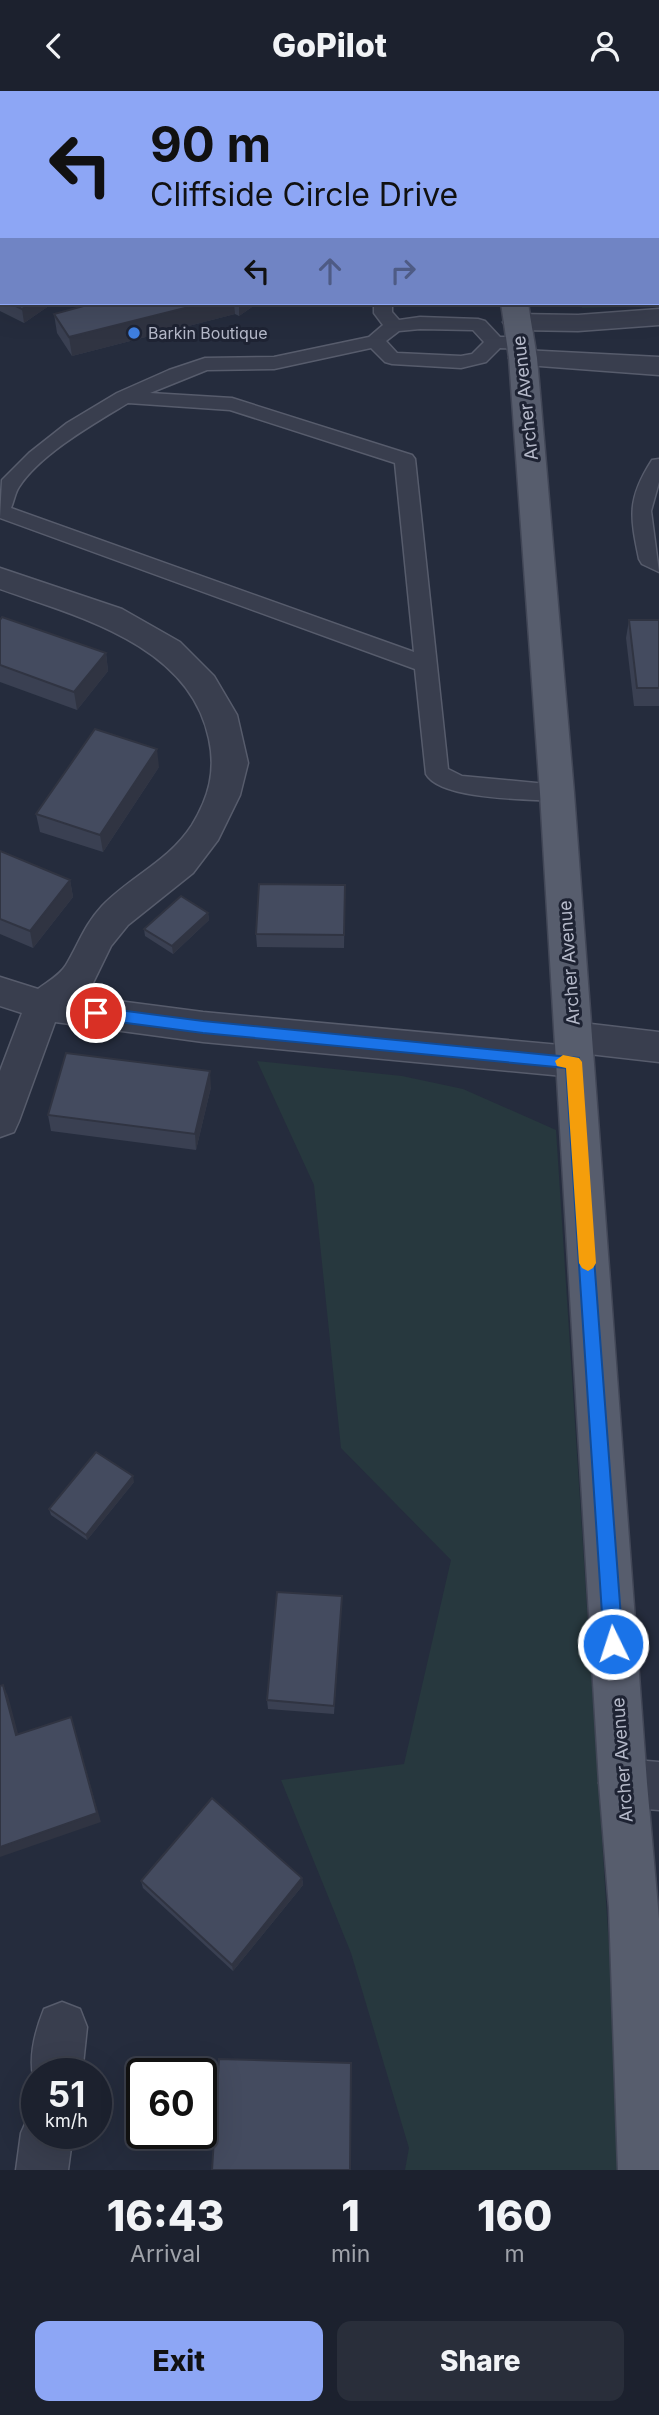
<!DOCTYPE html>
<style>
body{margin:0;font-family:Inter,sans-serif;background:#292e3a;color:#f1f3f6;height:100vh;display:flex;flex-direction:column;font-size:26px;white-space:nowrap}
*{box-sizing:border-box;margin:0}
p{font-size:23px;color:#a0a3aa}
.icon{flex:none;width:38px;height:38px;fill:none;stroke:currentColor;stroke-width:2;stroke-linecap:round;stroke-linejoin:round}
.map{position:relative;height:2079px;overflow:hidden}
.panel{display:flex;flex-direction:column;background:#1c212e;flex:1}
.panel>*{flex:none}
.banner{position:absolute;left:0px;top:0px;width:660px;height:214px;box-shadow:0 7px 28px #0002,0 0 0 2px #3a3e4a;background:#8da6f5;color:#111;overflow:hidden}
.speed{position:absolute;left:21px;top:1967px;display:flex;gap:14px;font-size:35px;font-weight:700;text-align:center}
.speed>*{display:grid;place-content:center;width:91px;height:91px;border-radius:50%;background:#1c212e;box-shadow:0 7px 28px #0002,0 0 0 2px #3a3e4a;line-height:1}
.speed small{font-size:18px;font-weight:400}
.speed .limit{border:4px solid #111;border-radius:10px;background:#fff;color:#111}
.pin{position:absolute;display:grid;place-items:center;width:60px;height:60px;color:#fff;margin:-30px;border:4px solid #fff;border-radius:50%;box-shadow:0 2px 7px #0007}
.me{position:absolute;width:77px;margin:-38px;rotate:356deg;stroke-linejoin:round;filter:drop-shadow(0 0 5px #0008)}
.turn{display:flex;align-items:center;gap:24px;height:147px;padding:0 35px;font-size:32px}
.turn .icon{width:91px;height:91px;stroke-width:2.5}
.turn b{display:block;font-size:49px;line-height:60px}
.lanes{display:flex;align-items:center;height:66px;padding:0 35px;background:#0003;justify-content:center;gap:35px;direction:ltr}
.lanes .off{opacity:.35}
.eta{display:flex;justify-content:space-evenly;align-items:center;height:119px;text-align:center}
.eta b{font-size:42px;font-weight:800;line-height:49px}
.primary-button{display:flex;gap:14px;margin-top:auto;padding:14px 35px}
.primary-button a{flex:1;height:80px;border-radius:14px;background:#8da6f5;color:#111;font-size:28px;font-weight:800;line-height:80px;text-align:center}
.primary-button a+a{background:#292e3a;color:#f1f3f6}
header{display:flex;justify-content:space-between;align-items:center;height:91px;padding:0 35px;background:#1c212e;font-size:32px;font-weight:800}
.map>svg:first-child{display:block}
.green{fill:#27383e}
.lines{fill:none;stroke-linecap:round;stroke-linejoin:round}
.service-casing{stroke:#575c6c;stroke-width:3}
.minor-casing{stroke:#575c6c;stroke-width:3}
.primary-casing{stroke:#424757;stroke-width:3}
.service{fill:#393e4e;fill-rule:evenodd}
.minor{fill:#393e4e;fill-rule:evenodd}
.primary{fill:#575d6d;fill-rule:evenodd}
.wall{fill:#3a4052}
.shaded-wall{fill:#303442}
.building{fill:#444b5f;stroke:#303442;stroke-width:2}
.route{fill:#1a73e8;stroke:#114b97;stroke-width:2}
.slow{fill:#f59e0b}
.shop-dot{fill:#3f7fe0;stroke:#1e2333;stroke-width:2.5}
.labels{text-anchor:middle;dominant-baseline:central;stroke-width:6;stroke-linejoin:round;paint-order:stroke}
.far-poi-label{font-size:16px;fill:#b5b9c9;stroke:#1e2333;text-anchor:start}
.street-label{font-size:18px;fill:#b5b9c9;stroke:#1e2333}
</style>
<header><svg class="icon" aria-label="back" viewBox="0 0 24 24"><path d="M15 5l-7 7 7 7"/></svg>GoPilot<svg class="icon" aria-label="person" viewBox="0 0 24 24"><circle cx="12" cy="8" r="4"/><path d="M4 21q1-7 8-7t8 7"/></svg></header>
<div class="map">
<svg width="659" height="2079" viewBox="0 0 659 2079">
<rect width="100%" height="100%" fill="#252c3d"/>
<!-- green -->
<g class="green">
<polygon points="0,0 325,0 2,2 0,188"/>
<polygon points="551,0 659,0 659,215 582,217 581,212 658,212 658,2"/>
<polygon points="257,970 402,985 463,998 556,1039 620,2026 620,2079 405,2079 409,2057 351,1862 281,1689 404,1673 451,1469 341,1357 314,1094"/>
</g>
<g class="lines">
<defs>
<g id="service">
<rect x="383" y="0" width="16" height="2"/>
<path d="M374 212H392V221L399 229 420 226 478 228 485 230 500 246H520L529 252 520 258 500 257 486 271 461 277 392 273 385 271 371 257 274 278 207 279 150 302 232 307 412 364 415 368 448 678 462 685 557 694 565 696 569 702 565 708 557 710C528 708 440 709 426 683L415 578 0 427 2 389 29 362 67 332 117 302 169 279 205 267 274 266 369 246 383 234 374 222ZM420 238 473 239 484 251 472 263 461 265 397 262 386 250 399 240ZM128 312 230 319 395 372 414 561 11 417C14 410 15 402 19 396 40 363 95 332 128 312Z"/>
<path d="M659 368V391L651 420 659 481 642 473 639 468C630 425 627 408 652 369Z"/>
</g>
<g id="minor">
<polygon points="659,218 659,234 578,240 517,239 507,237 503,231 507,225 517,223 578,224"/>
<polygon points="523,259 659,266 659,284 513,273 509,267 513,261"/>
<path d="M0 477 122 518 180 551 214 585 237 624 248 672 240 704 218 749 193 782 128 834 111 855 91 896 80 905 203 921 560 954 555 946 561 935 574 931 659 941V971L589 963 593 971 587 982 574 986 203 951 55 931 19 1030 14 1041 0 1046V980L22 922 0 915V886L38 898C47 891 60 884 66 874 78 854 85 833 102 815 131 785 169 770 192 734 209 706 216 680 209 648 190 554 79 526 0 498Z"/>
<polygon points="623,1668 659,1671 659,1719 623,1716 606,1709 599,1692 606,1675"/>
<path d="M62 1911 80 1918 87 1936 82 1983H37V1998C26 1973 34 1943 44 1918Z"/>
<polygon points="37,2020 37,2042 73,2042 68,2079 16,2079 21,2042 29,2024"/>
</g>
<g id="primary">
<rect x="495" y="0" width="24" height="2"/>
<polygon points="501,212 528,212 537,267 574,702 647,1692 659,1828 659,2079 618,2079 609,1817 599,1692 540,702 509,267"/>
</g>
</defs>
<!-- service casing -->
<use href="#service" class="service-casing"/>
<!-- minor casing -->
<use href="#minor" class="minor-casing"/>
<!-- primary casing -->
<use href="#primary" class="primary-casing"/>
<!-- service -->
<use href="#service" class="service"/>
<!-- minor -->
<use href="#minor" class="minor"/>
<!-- primary -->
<use href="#primary" class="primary"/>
</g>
<!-- wall -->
<g class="wall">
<polygon points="2,185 2,212 53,212 24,232 0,220 0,186"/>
<polygon points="88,212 258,212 239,225 235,223 72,265 57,242 54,223 89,214"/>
<polygon points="0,529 106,562 108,580 77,619 0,591"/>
<polygon points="629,529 659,529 659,615 634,615 626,547"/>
<polygon points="159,676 103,761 40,741 36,723"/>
<polygon points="0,760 70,789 73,806 33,857 0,843"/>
<polygon points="345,794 344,857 257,856 256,843"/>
<polygon points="208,822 209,829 173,863 145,845 144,838"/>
<polygon points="211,996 196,1059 51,1040 48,1024"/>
<polygon points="134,1391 87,1449 51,1424 49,1418"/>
<polygon points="342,1505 334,1623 268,1618 267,1609"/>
<polygon points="302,1787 303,1794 233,1880 143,1797 141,1790"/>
</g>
<!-- shaded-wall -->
<g class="shaded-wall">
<polygon points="30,212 53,212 24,232 22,218"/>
<polygon points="205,212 234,212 235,223 72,265 69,246"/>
<polygon points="239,212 258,212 239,225"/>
<polygon points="106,562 108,580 77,619 74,601"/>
<polygon points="157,658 159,676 103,761 100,744"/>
<polygon points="70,789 73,806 33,857 30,840"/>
<polygon points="208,822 209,829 173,863 172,855"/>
<polygon points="210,980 211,996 196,1059 195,1043"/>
<polygon points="133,1385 134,1391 87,1449 86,1444"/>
<polygon points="3,1594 8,1605 21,1654 16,1644"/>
<polygon points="71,1626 101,1731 0,1766 0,1756"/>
<polygon points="302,1787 303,1794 233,1880 232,1874"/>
</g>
<!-- building -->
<g class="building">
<polygon points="2,185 2,208 0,207 0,186"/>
<polygon points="10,212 30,212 22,218"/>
<polygon points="90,212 205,212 69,246 54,223 91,213"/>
<polygon points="2,526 106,562 74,601 0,574 0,529"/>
<polygon points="629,529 659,529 659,597 637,597"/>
<polygon points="95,638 157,658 100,744 36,723"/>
<polygon points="0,760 70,789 30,840 0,828"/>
<polygon points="259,793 345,794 344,844 256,843"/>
<polygon points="181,805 208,822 172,855 144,838"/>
<polygon points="66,962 210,980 195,1043 48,1024"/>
<polygon points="96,1361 133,1385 86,1444 49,1418"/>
<polygon points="277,1501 342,1505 334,1615 267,1609"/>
<polygon points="3,1594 16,1644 71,1626 97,1722 0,1756 0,1595"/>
<polygon points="212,1707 302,1787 232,1874 141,1790"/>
<polygon points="219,1968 351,1972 350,2079 212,2079"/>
</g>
<!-- route -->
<polygon class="route" points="96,916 203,930 579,967 623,1553 620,1559 613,1562 607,1559 604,1553 566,977 203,942 96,928 88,922"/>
<!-- slow -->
<polygon class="slow" points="563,964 579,967 582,971 596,1172 593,1177 588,1180 582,1177 579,1172 566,977 557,975 555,970"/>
<!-- markers -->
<circle class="shop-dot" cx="134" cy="242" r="7"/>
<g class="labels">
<!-- far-poi labels -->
<g class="far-poi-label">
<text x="148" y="242">Barkin Boutique</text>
</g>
<!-- street labels -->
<g class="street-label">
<text transform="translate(525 307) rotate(-96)">Archer Avenue</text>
<text transform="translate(569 872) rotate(-94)">Archer Avenue</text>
<text transform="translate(622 1669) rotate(-94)">Archer Avenue</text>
</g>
</g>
</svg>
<div class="speed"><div>51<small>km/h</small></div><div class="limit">60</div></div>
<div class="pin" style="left:96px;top:922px;background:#d93025"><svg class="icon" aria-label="arrive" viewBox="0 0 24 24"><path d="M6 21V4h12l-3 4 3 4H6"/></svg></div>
<svg class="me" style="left:613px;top:1553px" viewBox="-20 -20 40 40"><circle r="17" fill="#1a73e8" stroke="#fff" stroke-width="3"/><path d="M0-11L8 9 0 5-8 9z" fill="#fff"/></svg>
<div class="banner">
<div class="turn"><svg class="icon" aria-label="left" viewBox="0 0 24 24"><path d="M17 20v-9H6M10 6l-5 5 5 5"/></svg><div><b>90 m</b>Cliffside Circle Drive</div></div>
<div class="lanes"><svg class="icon" aria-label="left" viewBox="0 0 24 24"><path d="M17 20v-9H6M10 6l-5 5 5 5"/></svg><svg class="icon off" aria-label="ahead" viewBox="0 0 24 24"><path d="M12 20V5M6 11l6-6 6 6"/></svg><svg class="icon off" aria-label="right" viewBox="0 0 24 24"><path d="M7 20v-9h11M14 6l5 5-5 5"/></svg></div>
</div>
</div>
<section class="panel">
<div class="eta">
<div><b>16:43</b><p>Arrival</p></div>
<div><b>1</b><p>min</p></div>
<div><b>160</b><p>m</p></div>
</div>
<div class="primary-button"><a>Exit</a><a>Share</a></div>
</section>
